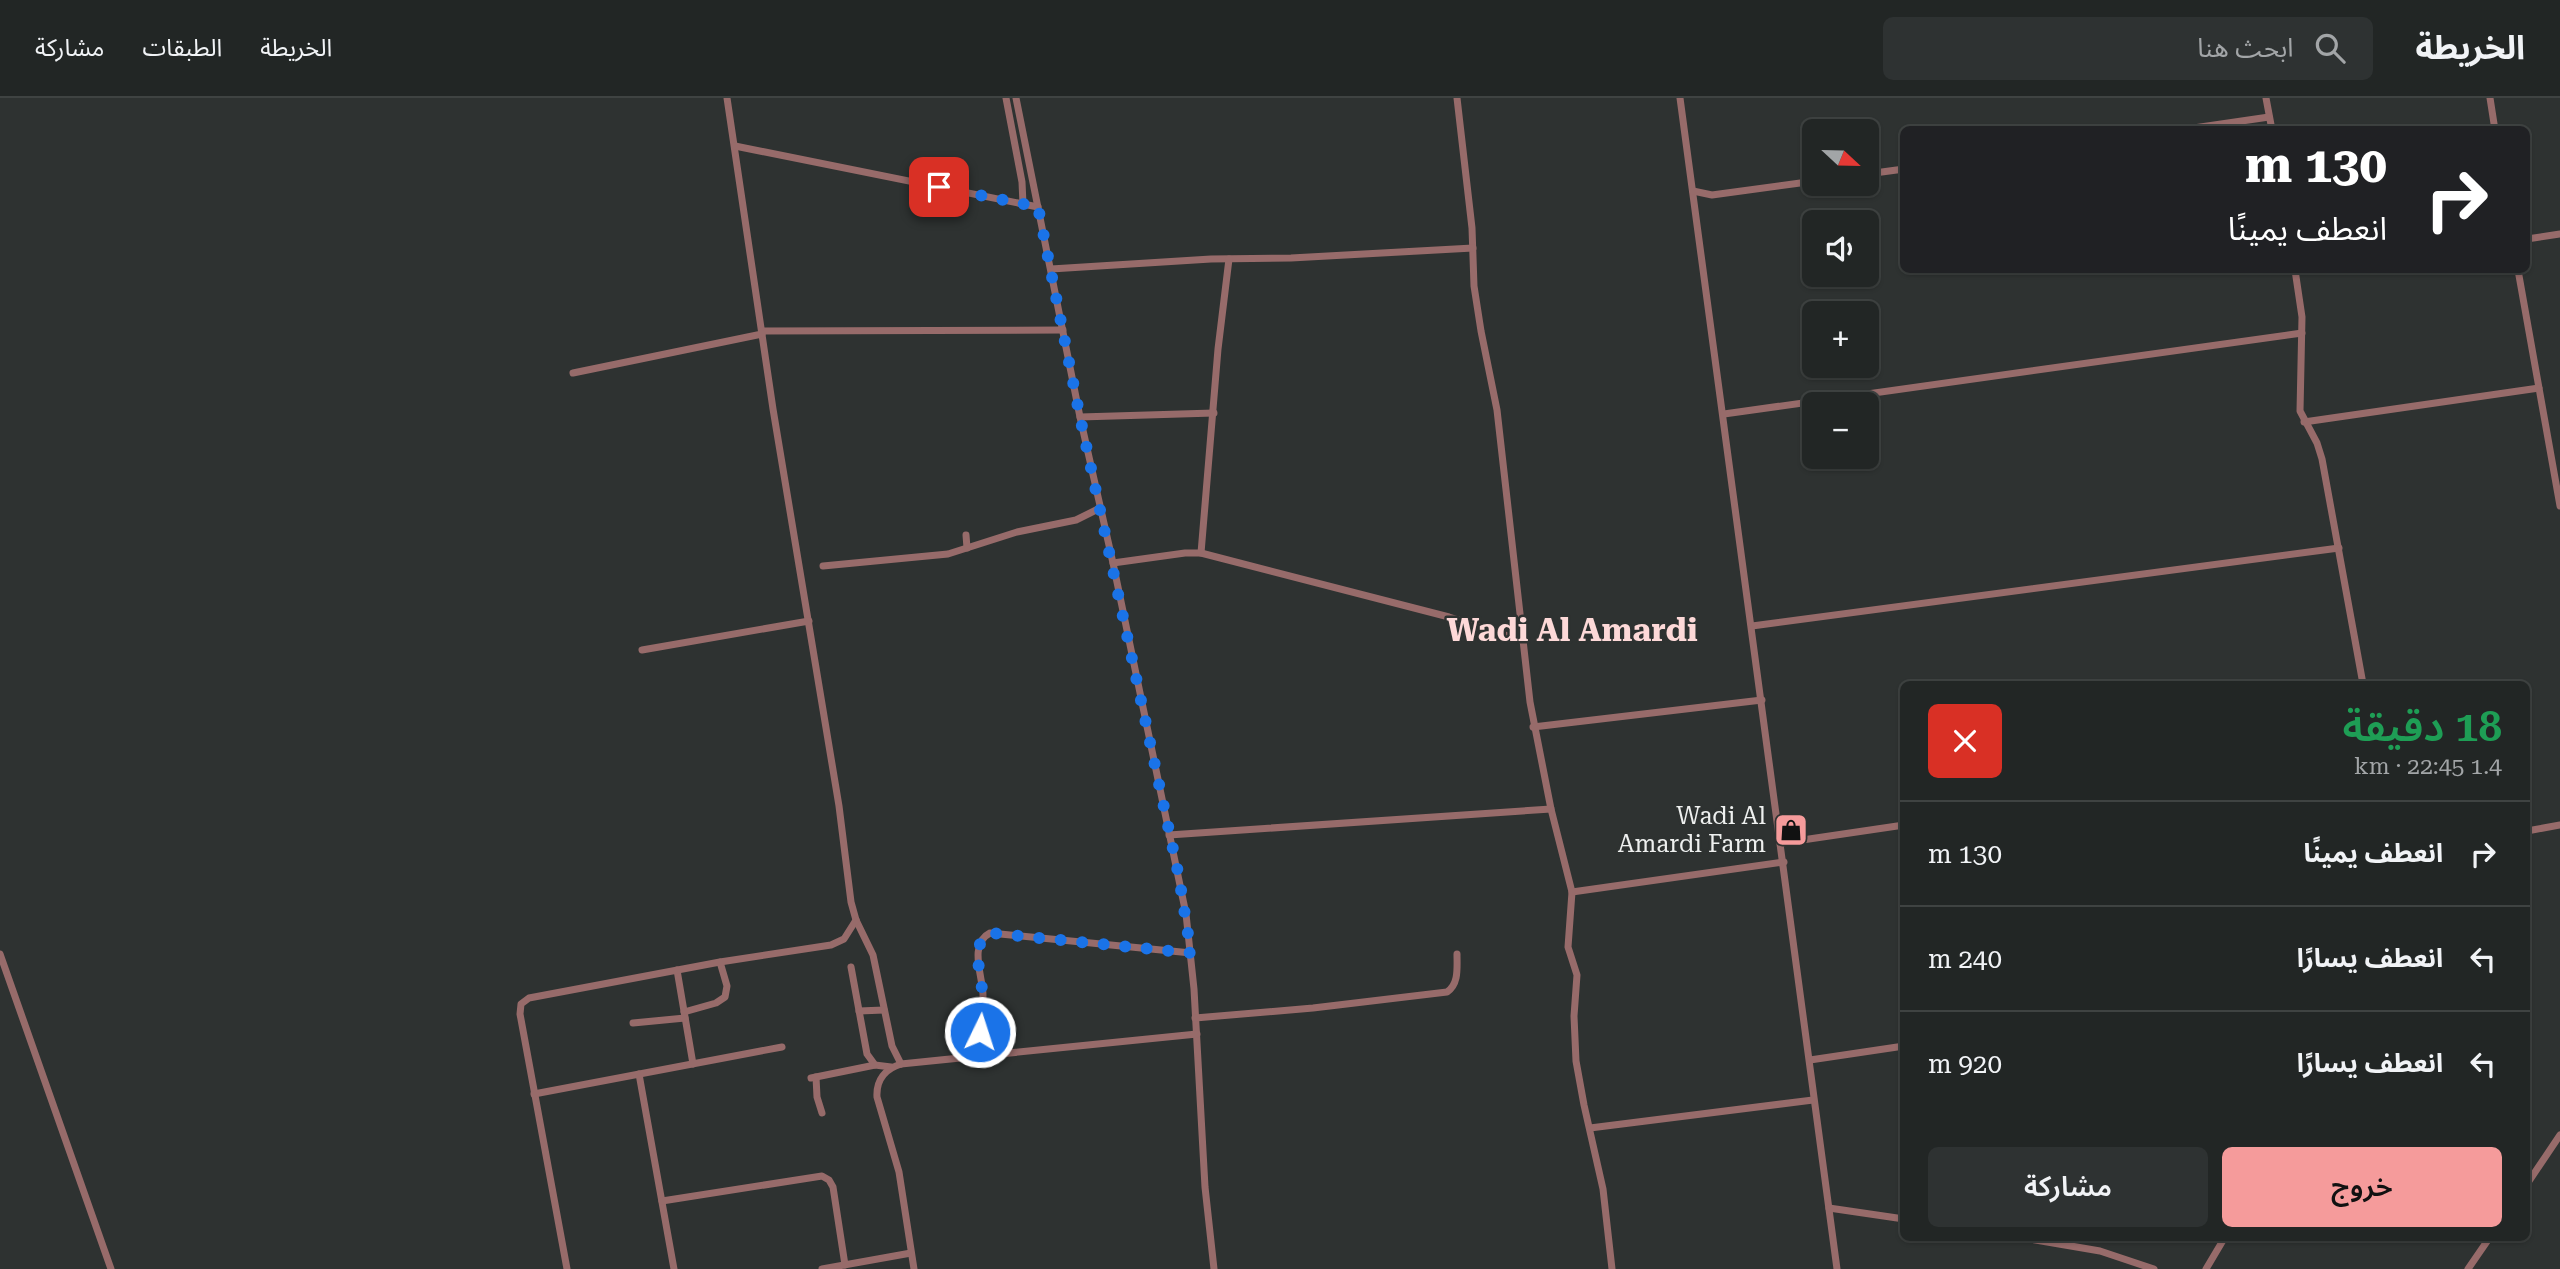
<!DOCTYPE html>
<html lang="ar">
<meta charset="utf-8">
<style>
body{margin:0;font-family:"Roboto Serif","Noto Sans Arabic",serif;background:#2e3232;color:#f1f3f6;direction:rtl;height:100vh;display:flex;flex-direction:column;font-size:26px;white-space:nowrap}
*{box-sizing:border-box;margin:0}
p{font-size:23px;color:#a2a5a7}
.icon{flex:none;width:38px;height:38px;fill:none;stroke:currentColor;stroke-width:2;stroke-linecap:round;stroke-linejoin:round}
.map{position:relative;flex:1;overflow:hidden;direction:ltr}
.side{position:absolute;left:1900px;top:583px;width:630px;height:560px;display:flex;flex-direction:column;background:#222625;border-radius:10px;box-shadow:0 2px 5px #0004,0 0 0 2px #3f4342;direction:rtl}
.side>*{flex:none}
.top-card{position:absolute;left:1900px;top:28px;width:630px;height:147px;border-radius:10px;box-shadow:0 2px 5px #0004,0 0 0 2px #3f4342;direction:rtl;background:#202124;color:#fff;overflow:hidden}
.needle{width:46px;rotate:112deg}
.controls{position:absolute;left:1802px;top:21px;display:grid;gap:14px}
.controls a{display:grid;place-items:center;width:77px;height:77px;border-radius:10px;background:#222625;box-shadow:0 2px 5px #0004,0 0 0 2px #3f4342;font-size:35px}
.pin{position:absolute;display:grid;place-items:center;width:60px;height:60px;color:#fff;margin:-30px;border-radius:14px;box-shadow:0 4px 10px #0006}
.me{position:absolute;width:77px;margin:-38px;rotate:4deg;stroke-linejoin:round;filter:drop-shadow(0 0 5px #0008)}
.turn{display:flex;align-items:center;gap:24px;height:147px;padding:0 28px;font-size:32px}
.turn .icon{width:91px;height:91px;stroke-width:2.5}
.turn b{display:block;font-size:49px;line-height:60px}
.round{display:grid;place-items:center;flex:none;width:74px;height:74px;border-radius:10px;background:#2e3232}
.head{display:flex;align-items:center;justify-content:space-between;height:119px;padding:0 28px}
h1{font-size:42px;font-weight:600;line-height:52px;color:#1e9e55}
.action{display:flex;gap:14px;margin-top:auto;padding:14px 28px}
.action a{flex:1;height:80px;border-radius:10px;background:#f59b9b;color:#111;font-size:28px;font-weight:600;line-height:80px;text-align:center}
.action a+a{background:#2e3232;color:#f1f3f6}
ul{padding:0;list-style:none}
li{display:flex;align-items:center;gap:21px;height:105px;padding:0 28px;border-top:2px solid #3f4342}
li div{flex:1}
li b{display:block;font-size:26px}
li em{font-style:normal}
header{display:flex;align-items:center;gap:42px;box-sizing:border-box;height:98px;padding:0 35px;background:#222625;border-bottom:2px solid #3f4342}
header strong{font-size:33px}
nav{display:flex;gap:38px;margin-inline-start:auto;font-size:24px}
.search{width:490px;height:63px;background:#2e3232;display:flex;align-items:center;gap:18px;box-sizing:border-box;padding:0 24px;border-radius:10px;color:#a2a5a7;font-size:26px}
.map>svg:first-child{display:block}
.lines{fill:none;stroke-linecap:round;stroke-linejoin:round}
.minor{stroke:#976b6a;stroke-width:7}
.route{stroke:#1a73e8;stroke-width:12;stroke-dasharray:0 21.6}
.labels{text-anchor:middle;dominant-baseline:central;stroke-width:5;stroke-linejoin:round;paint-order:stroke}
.poi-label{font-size:24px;fill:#eef0ef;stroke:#2e3231;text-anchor:end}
.district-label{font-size:32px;font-weight:bold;fill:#fdd9d8;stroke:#2e3231}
</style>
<header>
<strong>الخريطة</strong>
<div class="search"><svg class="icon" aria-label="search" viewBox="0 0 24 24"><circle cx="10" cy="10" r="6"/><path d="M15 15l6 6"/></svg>ابحث هنا</div>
<nav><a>الخريطة</a><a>الطبقات</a><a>مشاركة</a></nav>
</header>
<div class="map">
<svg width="2560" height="1171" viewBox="0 0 2560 1171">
<rect width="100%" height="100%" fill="#2e3231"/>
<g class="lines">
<!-- minor -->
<g class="minor">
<polyline points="727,0 773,311 839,708 851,804 856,822 873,857 892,948 901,966"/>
<polyline points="1006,0 1022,84 1023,106"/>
<polyline points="1016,0 1080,319 1113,465 1186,816 1194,891 1205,1089 1214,1171"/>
<polyline points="1457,0 1472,130 1474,188 1481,233 1497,312 1530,604 1551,711 1572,794 1568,849 1577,877 1574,918 1576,963 1584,1007 1603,1091 1612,1171"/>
<polyline points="1680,0 1837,1171"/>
<polyline points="2266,0 2272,32"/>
<polyline points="2490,0 2495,32"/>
<polyline points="2180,32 2269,19"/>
<polyline points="735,48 1038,109"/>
<polyline points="1867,76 1904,71"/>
<polyline points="1693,93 1712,97 1815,83"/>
<polyline points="2527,141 2560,136"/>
<polyline points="1051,171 1211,161 1291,160 1473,150"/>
<polyline points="2295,172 2302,219 2300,313 2317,345 2322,361 2363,586"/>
<polyline points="2518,172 2560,408"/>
<polyline points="762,233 1063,232"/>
<polyline points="573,275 762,236"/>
<polyline points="1724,316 2302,235"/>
<polyline points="1080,319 1214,315"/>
<polyline points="2304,324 2539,290"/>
<polyline points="966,437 967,450"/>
<polyline points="1201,455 1218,251 1229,161"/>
<polyline points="1113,465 1185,455 1201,455 1449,519 1524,543"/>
<polyline points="823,468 948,456 1017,434 1076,422 1100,410"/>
<polyline points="1752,528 2339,450"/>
<polyline points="642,552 809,523"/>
<polyline points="1533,629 1762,602"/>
<polyline points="2527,733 2560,727"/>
<polyline points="1169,737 1551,711"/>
<polyline points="1782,745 1904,727"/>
<polyline points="1572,794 1784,764"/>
<polyline points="0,856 111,1171"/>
<polyline points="851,869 867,956 875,967 891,969"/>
<polyline points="677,872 693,966"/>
<polyline points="859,913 884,912"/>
<polyline points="684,914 716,905 725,899 727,888 720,864"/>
<path d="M1195 920 1313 910 1447 894C1459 886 1457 870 1457 856"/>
<polyline points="633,925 685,920"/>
<path d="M981 958C979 937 983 918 983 897 983 879 968 846 990 835L1191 855"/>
<polyline points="1810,962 1904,948"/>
<polyline points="639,976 674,1171"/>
<polyline points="816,979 817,999 822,1015"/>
<polyline points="811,980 875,967"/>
<polyline points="534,996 782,949"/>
<polyline points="1590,1030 1813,1002"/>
<polyline points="2527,1086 2560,1037"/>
<polyline points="662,1103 822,1078 829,1082 833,1089 845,1167"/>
<polyline points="1829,1110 1904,1121"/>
<polyline points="2018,1139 2100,1153 2154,1171"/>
<polyline points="567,1171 520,916 521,906 529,900 720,864 831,847 844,841 856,822"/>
<polyline points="822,1171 911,1155"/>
<path d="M914 1171 899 1074 877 999C876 982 885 971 901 966L1197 936"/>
<polyline points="2206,1171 2225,1139"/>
<polyline points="2468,1171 2490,1139"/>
</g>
</g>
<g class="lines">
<!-- route -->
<path class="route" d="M939 89 1038 109 1080 319 1179 779 1191 855 990 835C969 846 982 876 982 894 983 907 980 921 980 934"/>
</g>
<!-- icons -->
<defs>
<symbol id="shop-square" viewBox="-11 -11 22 22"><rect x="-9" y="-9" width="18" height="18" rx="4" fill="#f59b9b" stroke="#2e3231"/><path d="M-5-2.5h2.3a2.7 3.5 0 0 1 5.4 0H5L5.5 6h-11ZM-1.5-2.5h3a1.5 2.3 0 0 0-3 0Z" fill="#111"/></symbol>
</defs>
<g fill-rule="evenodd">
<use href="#shop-square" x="1772" y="713" width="38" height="38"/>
</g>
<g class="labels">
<!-- poi labels -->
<g class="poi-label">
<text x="1766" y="718">Wadi Al<tspan x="1766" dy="28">Amardi Farm</tspan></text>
</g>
<!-- district labels -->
<g class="district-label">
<text x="1572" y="532">Wadi Al Amardi</text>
</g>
</g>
</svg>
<div class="controls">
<a><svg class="needle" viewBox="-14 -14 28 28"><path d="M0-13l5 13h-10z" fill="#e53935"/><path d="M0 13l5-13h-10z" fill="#a2a5a7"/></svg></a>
<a><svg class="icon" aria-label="sound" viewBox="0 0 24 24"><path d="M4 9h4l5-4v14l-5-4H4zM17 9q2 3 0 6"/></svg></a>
<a>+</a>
<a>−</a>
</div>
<div class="pin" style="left:939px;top:89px;background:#d93025"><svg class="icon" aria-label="arrive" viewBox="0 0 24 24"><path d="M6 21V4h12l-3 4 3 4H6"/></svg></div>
<svg class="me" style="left:980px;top:934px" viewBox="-20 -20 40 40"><circle r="17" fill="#1a73e8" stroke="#fff" stroke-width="3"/><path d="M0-11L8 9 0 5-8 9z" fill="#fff"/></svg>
<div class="top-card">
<div class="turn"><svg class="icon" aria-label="right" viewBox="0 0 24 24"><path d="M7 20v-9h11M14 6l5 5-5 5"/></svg><div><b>130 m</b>انعطف يمينًا</div></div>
</div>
<section class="side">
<div class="head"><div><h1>18 دقيقة</h1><p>1.4 km · 22:45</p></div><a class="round" style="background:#d93025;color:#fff"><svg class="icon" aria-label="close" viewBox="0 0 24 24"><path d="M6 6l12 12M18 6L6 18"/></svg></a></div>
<ul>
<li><svg class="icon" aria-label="right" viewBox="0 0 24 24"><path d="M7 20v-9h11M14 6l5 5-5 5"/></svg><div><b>انعطف يمينًا</b></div><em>130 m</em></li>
<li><svg class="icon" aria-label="left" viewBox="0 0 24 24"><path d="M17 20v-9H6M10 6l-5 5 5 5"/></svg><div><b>انعطف يسارًا</b></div><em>240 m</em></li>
<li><svg class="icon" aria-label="left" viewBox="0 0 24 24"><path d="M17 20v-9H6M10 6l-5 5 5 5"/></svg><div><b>انعطف يسارًا</b></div><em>920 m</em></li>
</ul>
<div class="action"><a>خروج</a><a>مشاركة</a></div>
</section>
</div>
